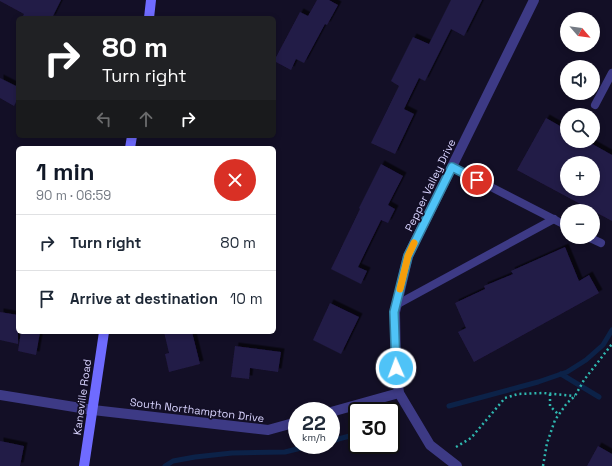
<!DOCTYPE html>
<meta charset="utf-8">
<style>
body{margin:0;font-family:"Space Grotesk",sans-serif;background:#f2f2f3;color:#1f2937;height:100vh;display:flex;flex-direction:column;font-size:15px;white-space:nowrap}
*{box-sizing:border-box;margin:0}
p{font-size:13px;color:#747a83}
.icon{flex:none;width:22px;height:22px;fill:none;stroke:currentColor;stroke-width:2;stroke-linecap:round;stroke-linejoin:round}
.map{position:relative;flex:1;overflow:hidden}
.details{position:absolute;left:16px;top:146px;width:260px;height:188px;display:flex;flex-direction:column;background:#fff;border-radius:6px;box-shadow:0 2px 6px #0003}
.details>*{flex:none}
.top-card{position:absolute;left:16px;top:16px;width:260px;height:122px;border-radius:6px;box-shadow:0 2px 6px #0003;background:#202124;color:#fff;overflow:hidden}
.needle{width:26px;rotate:118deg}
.fabs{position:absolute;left:560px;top:12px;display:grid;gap:8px}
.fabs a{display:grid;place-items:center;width:40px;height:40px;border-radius:50%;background:#fff;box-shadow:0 2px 6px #0003;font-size:20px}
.speed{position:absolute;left:288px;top:402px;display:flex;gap:8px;font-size:20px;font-weight:700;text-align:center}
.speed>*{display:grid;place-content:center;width:52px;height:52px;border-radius:50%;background:#fff;box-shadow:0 2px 6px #0003;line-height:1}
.speed small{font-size:10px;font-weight:400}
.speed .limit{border:2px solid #111;border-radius:6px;background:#fff;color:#111}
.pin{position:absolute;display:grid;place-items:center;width:34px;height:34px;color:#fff;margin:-17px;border:2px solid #fff;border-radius:50%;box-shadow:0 1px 4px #0007}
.me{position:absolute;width:44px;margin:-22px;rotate:358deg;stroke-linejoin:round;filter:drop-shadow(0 0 3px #0008)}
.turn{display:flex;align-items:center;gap:14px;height:84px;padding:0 20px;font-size:18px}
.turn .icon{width:52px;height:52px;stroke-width:2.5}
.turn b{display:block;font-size:28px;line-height:34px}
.lanes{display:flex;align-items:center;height:38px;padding:0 20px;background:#0003;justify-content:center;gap:20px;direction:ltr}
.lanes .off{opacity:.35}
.round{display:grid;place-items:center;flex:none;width:42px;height:42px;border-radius:21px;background:#f2f2f3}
.summary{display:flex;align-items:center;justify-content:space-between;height:68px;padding:0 20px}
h1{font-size:24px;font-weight:800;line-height:30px;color:#111827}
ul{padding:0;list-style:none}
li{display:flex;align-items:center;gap:12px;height:56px;padding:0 20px;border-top:1px solid #e0e1e3}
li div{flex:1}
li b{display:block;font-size:15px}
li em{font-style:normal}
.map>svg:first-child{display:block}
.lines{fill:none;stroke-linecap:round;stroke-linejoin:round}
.stream{stroke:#0c2248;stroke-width:5}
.building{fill:#241b47;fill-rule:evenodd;filter:url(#shadow)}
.path{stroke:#2fb8b0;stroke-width:2.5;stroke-dasharray:2 3;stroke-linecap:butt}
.service{stroke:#3d3a85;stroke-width:8}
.minor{stroke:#3d3a85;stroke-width:10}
.secondary{stroke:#6f6bff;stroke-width:10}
.route-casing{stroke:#337fa1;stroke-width:10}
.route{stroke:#4fc3f7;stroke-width:7}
.slow{stroke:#f59e0b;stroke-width:7}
.labels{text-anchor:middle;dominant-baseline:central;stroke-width:3.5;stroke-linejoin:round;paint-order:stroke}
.street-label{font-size:11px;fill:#d9d4ff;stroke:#130f26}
</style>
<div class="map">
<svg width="612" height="466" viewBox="0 0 612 466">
<defs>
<filter id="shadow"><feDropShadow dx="3.5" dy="-3.5" stdDeviation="0" flood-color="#0009"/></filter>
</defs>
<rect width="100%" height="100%" fill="#130f26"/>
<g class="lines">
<!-- stream -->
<g class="stream">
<polyline points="561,374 599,397"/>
<polyline points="449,406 538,382 567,372 586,360 603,345 612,330"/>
<polyline points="391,426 395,425"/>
<polyline points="331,441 357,434"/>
<polyline points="165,466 173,461 195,457 232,453 285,452 313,445"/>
</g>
</g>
<!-- building -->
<g class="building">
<polygon points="0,0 61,0 52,18 22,18 24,14 0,1"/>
<polygon points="317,0 329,0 338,5 327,25 325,24 304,63 296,59 291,70 274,61 300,12 308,16"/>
<polygon points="451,0 482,0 464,36 451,29 425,81 419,78 404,109 414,114 395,154 371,143 399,86 391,81 413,37 429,44"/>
<polygon points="0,78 18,87 18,98 14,106 0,98"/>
<path d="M546 118 567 130V141H587L612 155V221L517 170ZM567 163H593V189H567Z"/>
<polygon points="381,164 403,176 388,205 395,209 388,223 381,220 358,267 367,271 361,284 331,269 360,209 359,208"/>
<polygon points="565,247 579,281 589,275 599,293 474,362 458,332 466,328 455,303 485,289 484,286 513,274 511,271"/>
<polygon points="330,303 359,317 341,354 313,340"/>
<polygon points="0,312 18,315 18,344 0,340"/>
<polygon points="21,332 40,332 36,355 18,351"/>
<polygon points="164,332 192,332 200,364 169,372 165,354 169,353"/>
<polygon points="235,346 281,352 278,372 250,368 249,379 231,377"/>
<polygon points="0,441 24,446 20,466 0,466"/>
<polygon points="598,446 612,454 612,466 587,466"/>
</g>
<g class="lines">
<!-- path -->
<g class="path">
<polyline points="550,394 550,406 559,415"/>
<polyline points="456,447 471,438 505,398 518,394 543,393 575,396"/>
<polyline points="543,466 547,443 555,420 567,403 575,396 584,380 612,344"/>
</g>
<!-- service -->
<g class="service">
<polyline points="595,105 612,73"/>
<polyline points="452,167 567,226"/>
<polyline points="588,237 601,243"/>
<polyline points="396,305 554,219"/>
</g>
<!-- minor -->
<g class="minor">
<polyline points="0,395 93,410 268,430 297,422"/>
<polyline points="331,412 399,393"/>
<polyline points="457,466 430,445 399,393 396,368 395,312 408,256 534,0"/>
</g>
<!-- secondary -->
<g class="secondary">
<polyline points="149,18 151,0"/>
<polyline points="130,148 132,136"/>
<polyline points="84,466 104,332"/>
</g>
</g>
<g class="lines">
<defs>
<polyline id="route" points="396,368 394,312 408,256 452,167 477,180"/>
</defs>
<!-- route casing -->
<use href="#route" class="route-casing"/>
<!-- route -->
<use href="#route" class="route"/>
<!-- slow -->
<polyline class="slow" points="400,289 408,256 414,243"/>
</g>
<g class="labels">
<!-- street labels -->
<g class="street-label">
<text transform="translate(430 185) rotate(-64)">Pepper Valley Drive</text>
<text transform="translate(82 397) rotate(-82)">Kaneville Road</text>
<text transform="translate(197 410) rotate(7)">South Northampton Drive</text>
</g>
</g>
</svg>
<div class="fabs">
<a><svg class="needle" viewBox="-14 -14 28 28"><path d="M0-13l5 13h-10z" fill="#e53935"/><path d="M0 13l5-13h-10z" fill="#747a83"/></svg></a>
<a><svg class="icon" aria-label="sound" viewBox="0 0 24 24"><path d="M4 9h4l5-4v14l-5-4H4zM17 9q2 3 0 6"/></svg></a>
<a><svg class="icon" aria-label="search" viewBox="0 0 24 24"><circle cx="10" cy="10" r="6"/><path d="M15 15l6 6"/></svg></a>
<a>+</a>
<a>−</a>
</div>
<div class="speed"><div>22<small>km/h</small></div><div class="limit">30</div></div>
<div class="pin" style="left:477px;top:180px;background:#d93025"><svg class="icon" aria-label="arrive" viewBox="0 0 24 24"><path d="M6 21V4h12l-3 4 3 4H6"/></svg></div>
<svg class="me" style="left:396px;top:368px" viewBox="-20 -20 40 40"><circle r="17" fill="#4fc3f7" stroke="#fff" stroke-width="3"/><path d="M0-11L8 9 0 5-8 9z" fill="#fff"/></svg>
<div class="top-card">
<div class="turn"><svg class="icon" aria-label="right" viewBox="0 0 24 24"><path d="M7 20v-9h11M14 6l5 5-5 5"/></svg><div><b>80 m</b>Turn right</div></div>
<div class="lanes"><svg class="icon off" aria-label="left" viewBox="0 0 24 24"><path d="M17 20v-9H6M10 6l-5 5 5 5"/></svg><svg class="icon off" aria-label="ahead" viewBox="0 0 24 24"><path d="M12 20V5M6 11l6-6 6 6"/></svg><svg class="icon" aria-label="right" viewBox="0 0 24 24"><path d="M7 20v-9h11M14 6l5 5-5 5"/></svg></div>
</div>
<section class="details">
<div class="summary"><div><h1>1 min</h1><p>90 m · 06:59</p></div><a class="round" style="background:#d93025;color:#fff"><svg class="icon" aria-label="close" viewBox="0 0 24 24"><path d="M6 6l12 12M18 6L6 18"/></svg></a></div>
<ul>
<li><svg class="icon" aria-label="right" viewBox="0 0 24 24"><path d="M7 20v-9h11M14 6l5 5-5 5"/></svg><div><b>Turn right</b></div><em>80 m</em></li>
<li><svg class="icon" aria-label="arrive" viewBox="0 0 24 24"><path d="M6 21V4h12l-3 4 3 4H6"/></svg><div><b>Arrive at destination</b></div><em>10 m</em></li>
</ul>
</section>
</div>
